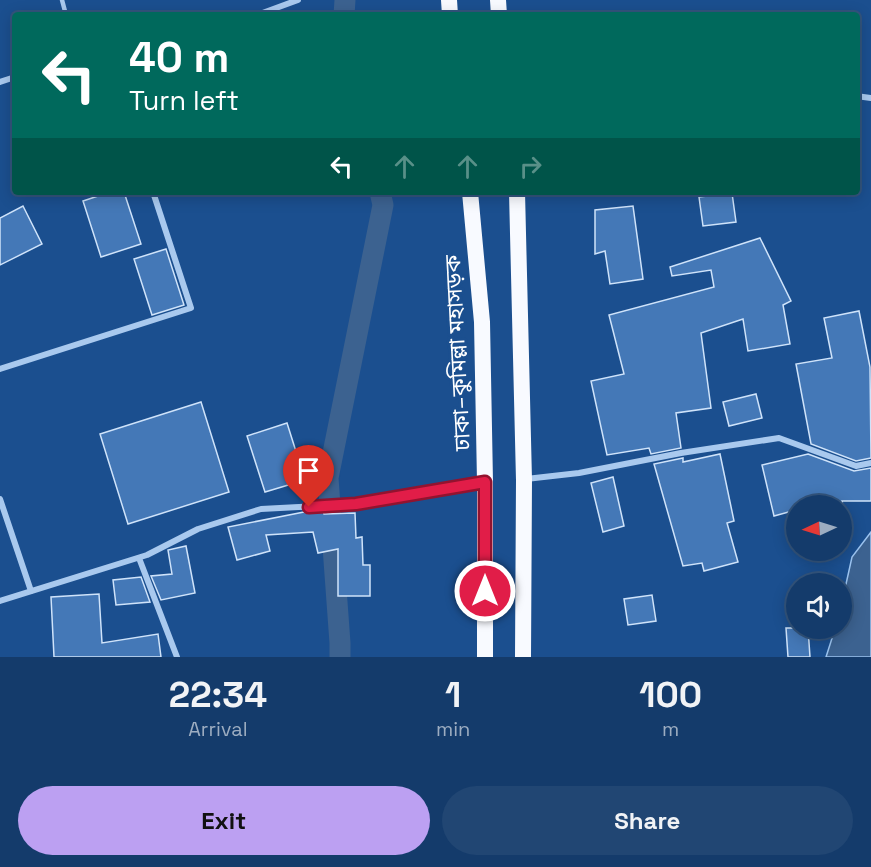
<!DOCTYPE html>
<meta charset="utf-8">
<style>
body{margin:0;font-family:"Space Grotesk","Noto Sans Bengali",sans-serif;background:#214673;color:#f1f3f6;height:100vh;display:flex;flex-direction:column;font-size:22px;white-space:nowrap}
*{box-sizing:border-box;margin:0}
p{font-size:20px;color:#9dadc1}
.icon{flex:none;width:33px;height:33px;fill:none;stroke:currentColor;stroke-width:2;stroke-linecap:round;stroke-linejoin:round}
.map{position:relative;height:657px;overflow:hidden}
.details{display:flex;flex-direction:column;background:#143b6b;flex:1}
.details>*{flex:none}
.banner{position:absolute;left:12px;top:12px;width:848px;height:183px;border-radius:6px;box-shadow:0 3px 15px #0003,0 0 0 2px #33557e;background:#00695c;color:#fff;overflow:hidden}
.needle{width:39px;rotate:266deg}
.fabs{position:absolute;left:786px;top:495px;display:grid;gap:12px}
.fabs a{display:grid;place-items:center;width:66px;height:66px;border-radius:50%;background:#143b6b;box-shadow:0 3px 15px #0003,0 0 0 2px #33557e;font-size:30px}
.pin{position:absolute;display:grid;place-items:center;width:51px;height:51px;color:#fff;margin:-62px -26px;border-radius:50% 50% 50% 0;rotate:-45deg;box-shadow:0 0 6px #0007}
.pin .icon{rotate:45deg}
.me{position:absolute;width:66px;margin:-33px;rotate:0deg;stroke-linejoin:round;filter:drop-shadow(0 0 4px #0008)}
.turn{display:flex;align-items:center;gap:21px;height:126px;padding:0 18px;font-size:27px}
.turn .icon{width:78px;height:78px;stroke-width:2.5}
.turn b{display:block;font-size:42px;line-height:51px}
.lanes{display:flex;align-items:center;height:57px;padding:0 18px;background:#0003;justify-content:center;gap:30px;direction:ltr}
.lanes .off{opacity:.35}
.eta{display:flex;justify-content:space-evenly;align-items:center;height:102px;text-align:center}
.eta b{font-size:36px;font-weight:700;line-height:42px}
.action{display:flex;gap:12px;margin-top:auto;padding:12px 18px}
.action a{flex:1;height:69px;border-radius:36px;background:#bca0f2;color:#111;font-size:24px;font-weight:700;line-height:69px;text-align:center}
.action a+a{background:#214673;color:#f1f3f6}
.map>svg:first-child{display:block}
.water{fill:#3c6290;stroke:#9cc4f0;stroke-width:1.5}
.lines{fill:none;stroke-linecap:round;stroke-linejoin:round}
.canal{stroke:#3c6290;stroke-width:21}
.building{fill:#4478b7;stroke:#cfe3fa;stroke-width:1.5}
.service{stroke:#a9c9ee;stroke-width:4.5}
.minor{stroke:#a9c9ee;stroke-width:6}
.trunk{stroke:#f8faff;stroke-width:16}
.route-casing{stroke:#92132f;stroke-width:15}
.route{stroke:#e11d48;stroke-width:10}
.labels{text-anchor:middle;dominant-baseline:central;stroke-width:6;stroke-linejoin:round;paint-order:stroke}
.street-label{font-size:22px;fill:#fff;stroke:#1b4f8f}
</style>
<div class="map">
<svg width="871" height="657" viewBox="0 0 871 657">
<rect width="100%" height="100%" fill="#1b4f8f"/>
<!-- water -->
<polygon class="water" points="871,532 871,657 826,657 835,629 842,628 842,602 852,557"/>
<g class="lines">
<!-- canal -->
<g class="canal">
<polyline points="344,15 345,0"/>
<polyline points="340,657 340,643 328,478 383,205 380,192"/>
</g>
</g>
<!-- building -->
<g class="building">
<polygon points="110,192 124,192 141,244 101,257 83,201"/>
<polygon points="732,193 736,222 703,226 699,197"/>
<polygon points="23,206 42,244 0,265 0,218"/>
<polygon points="633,206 643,279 610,284 605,251 595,254 595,210"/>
<polygon points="760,238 791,301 783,305 790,344 748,351 743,319 701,333 711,408 676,413 681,448 651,454 649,448 607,455 591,381 624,374 609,315 714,287 711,270 672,276 670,267"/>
<polygon points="166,249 184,305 152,315 134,259"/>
<polygon points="859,311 870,367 871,458 856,461 811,444 796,364 832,358 824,318"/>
<polygon points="756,394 762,418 729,426 723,402"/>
<polygon points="201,402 229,492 128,524 100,434"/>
<polygon points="287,423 305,480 265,492 247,436"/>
<polygon points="720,454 734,521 727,523 738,562 704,571 702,563 683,566 654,464 683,458 683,462"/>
<polygon points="808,454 854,471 871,468 871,501 842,501 843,506 796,506 796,510 774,516 762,465"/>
<polygon points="613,477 624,526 603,532 591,483"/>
<polygon points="323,511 324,514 355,513 356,538 362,537 363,565 370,565 370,596 338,596 338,549 318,553 313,532 266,535 270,551 237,560 228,527 304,512"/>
<polygon points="186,546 195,593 161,600 151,576 172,574 168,550"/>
<polygon points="141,577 150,602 116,605 113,580"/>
<polygon points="99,594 102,643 158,634 161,657 54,657 51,597"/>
<polygon points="652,595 656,621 628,625 624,599"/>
<polygon points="786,628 808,628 810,657 788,657"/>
</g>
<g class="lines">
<!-- service -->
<polyline class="service" points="62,0 66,15"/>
<!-- minor -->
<g class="minor">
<polyline points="257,15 298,0"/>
<polyline points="0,82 15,77"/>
<polyline points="856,96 871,98"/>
<polyline points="0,369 191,308 153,192"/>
<polyline points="526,479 579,473 681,453 779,438 856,466 871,463"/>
<polyline points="0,499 31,591"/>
<polyline points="139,558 177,657"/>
<polyline points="0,601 147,555 198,529 261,509 356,504 485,482"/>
</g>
<!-- trunk -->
<g class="trunk">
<polyline points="449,0 450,15"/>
<polyline points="498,0 499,15"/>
<polyline points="470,192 482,322 485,482 485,657"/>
<polyline points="517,192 524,480 523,657"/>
</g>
</g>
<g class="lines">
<defs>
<polyline id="route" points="309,507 356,504 485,482 485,591"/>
</defs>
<!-- route casing -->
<use href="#route" class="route-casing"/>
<!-- route -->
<use href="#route" class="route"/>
</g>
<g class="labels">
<!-- street labels -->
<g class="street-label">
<text transform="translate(457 353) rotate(-93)">ঢাকা–কুমিল্লা মহাসড়ক</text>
</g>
</g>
</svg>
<div class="fabs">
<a><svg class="needle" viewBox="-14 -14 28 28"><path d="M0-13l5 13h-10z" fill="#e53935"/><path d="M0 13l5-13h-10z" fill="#9dadc1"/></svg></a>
<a><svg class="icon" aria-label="sound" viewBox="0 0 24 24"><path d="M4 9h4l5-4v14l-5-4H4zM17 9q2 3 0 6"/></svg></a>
</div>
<div class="pin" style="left:309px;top:507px;background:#d93025"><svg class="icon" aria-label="arrive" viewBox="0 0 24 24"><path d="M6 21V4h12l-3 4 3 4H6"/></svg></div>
<svg class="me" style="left:485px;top:591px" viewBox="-20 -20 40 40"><circle r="17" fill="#e11d48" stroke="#fff" stroke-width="3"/><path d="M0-11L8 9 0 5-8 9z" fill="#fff"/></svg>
<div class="banner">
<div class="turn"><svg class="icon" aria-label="left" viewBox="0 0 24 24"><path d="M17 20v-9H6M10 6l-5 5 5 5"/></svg><div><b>40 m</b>Turn left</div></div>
<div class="lanes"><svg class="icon" aria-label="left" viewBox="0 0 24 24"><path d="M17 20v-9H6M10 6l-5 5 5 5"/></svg><svg class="icon off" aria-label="ahead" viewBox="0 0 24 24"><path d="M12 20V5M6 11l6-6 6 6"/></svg><svg class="icon off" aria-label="ahead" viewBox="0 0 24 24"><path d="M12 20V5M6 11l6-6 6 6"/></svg><svg class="icon off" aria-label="right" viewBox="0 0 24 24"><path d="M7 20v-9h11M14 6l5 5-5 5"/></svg></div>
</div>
</div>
<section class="details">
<div class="eta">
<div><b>22:34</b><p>Arrival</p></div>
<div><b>1</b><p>min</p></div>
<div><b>100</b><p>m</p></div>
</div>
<div class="action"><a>Exit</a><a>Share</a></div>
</section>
